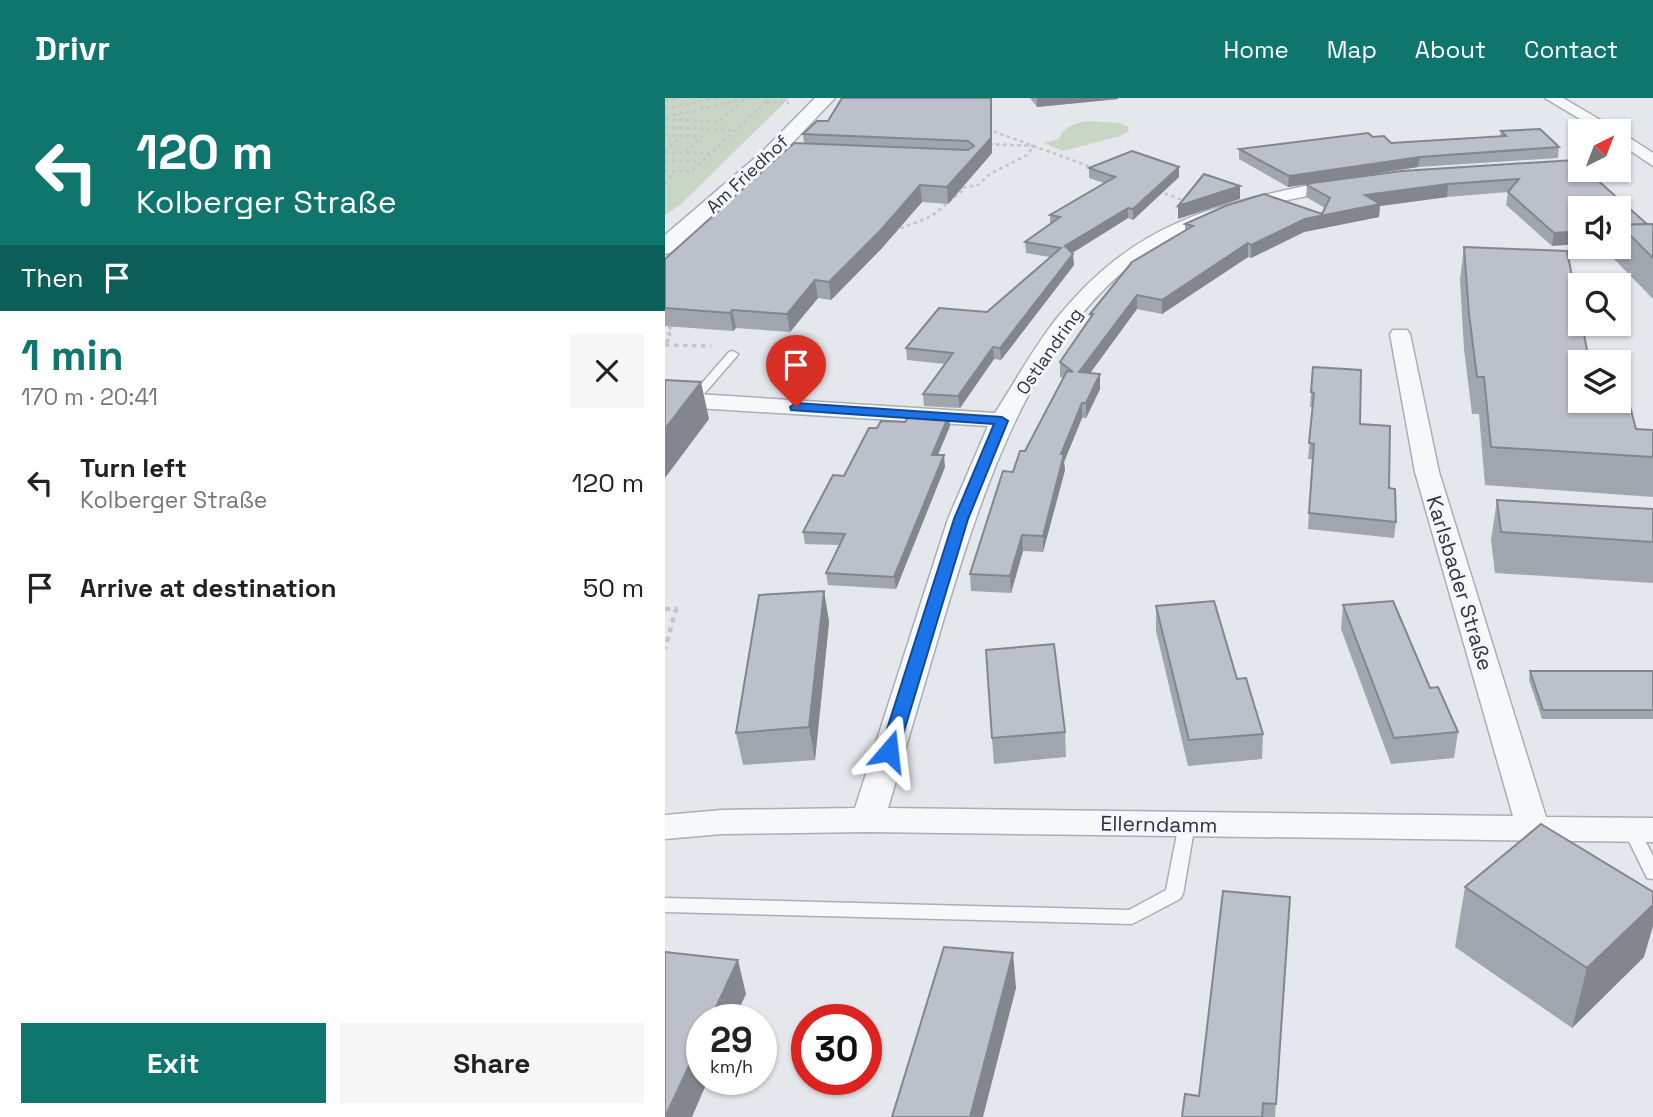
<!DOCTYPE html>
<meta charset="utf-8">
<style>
body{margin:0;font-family:"Space Grotesk",sans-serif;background:#f6f6f6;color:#222;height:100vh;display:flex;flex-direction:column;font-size:26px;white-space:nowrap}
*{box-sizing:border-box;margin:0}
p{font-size:23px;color:#767676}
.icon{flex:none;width:38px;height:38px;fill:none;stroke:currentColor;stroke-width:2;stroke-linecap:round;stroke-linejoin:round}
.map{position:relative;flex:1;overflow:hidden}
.details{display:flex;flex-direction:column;background:#fff;width:665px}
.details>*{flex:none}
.guide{background:#0f766e;color:#fff;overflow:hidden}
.needle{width:46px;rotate:42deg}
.fabs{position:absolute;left:903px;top:21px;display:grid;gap:14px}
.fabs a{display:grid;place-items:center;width:63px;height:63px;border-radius:0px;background:#fff;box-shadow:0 2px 5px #0004;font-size:35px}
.speed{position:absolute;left:21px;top:906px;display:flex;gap:14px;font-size:35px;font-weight:700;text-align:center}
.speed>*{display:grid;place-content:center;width:91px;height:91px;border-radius:50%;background:#fff;box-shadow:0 2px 5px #0004;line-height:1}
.speed small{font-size:18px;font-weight:400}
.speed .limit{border:10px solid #d22;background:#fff;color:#111}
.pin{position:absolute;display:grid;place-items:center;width:60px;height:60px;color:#fff;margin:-72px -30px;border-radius:50% 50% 50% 0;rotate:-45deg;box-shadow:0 0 7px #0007}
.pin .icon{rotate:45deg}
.me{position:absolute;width:77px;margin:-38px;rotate:17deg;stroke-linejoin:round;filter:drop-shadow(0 0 5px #0008)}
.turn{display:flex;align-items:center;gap:24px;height:147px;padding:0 21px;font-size:32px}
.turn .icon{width:91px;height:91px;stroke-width:2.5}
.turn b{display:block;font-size:49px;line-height:60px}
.then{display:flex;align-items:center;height:66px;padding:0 21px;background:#0003;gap:14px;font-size:26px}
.round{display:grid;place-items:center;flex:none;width:74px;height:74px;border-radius:0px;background:#f6f6f6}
.head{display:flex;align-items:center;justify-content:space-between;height:119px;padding:0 21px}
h1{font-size:42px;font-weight:800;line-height:52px;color:#0f766e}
.cta{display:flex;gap:14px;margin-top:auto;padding:14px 21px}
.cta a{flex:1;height:80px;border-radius:0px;background:#0f766e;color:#fff;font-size:28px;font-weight:800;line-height:80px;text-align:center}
.cta a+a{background:#f6f6f6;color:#222}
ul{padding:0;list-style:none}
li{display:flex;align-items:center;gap:21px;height:105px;padding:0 21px}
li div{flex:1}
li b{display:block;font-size:26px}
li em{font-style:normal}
header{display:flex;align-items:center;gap:42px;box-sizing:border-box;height:98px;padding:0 35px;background:#0f766e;color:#fff}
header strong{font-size:33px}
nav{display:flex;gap:38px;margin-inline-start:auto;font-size:24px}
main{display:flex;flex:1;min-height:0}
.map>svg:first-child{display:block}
.green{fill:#c9d6c5}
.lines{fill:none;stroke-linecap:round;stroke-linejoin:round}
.service-casing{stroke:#a9aeb7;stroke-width:3}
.minor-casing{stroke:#a9aeb7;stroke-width:3}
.tertiary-casing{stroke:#a9aeb7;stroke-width:3}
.path-far2{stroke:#c2c5cb;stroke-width:2.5;stroke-dasharray:3.5 3.5;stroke-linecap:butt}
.path-far1{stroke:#c2c5cb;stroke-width:3.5;stroke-dasharray:4.5 4.5;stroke-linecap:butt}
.path{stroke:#c2c5cb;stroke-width:4.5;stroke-dasharray:5 5;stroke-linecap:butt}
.service{fill:#f7f8fa;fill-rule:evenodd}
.minor{fill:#f7f8fa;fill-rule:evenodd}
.tertiary{fill:#f7f8fa;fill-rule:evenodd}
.wall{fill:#a1a5ae}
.shaded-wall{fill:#83868d}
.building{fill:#bbc0ca;stroke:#83868d;stroke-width:2}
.route{fill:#1a73e8;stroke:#114b97;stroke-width:2}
.labels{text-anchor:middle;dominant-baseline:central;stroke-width:6;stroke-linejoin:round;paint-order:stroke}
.far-street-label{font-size:18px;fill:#2b3445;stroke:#f4f6f9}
.street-label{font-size:21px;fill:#2b3445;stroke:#f4f6f9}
</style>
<header>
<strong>Drivr</strong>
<nav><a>Home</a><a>Map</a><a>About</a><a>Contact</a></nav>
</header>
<main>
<section class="details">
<div class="guide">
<div class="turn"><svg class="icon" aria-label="left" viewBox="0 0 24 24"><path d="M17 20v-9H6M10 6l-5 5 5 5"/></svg><div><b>120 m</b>Kolberger Straße</div></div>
<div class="then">Then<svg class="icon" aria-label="arrive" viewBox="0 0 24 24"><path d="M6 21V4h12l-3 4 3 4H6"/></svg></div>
</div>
<div class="head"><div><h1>1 min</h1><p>170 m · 20:41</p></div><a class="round"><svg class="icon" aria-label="close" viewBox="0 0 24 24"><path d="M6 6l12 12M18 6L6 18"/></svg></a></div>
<ul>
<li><svg class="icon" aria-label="left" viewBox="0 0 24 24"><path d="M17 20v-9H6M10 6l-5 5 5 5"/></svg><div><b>Turn left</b><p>Kolberger Straße</p></div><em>120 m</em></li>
<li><svg class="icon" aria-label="arrive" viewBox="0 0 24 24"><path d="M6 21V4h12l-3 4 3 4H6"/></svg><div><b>Arrive at destination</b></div><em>50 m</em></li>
</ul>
<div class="cta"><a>Exit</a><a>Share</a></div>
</section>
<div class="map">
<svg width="988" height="1019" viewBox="0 0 988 1019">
<rect width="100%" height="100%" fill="#e4e7ec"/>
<!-- green -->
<g class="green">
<polygon points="0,0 124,0 15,107 0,117"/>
<path d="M422 23 454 25 464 29 463 34 455 38 398 53 379 45 394 41C399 28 409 26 422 23Z"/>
</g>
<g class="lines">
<defs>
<g id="service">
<polygon points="988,149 988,155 904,159 885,163 880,160 904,153"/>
<polygon points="68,253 73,256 72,258 32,304 24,304 24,300 64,254"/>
<polygon points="522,720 528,722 530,726 518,796 515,801 467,826 0,814 0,800 464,812 501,792 514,726 516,722"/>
<polygon points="967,727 973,729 988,758 988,781 982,780 959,733 961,729"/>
</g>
<g id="minor">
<polygon points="880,0 898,0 954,33 935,33"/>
<polygon points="954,33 988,55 988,68 954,45"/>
<path d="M678 80 687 85 684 89C622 104 553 110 497 145 369 224 318 391 277 527 259 588 241 649 223 710L848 718 750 374 725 236 728 232H742L745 236 774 374 881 719 988 720V744L203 734 57 736 0 741V717L57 712 190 710 283 421 323 328 0 308V294L330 315C350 284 369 249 392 220 475 118 556 106 678 80Z"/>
</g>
<polygon id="tertiary" points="150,0 170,0 111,62 8,154 0,156 0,137 97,54"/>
</defs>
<!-- service casing -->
<use href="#service" class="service-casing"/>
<!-- minor casing -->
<use href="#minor" class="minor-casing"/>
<!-- tertiary casing -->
<use href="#tertiary" class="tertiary-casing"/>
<!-- path-far2 -->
<g class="path-far2">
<polyline points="0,3 13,0"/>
<polyline points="101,4 124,5"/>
<polyline points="0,11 51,0"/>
<polyline points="1,19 83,0"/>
<polyline points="0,21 54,24 79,1"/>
<polyline points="0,29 69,32"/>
<polyline points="322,31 429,70"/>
<polyline points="0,37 37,39 20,55"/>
<polyline points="0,53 17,38"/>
<polyline points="0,55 44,55"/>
<polyline points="0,63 35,63"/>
<polyline points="0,73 27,73 105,0"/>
<polyline points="0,86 9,74"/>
<polyline points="291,91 313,87 325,76 362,57 369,48 322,46"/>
<polyline points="493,93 521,103"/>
<polyline points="229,133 267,118 298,92"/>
</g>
<!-- path-far1 -->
<g class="path-far1">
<polyline points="1,245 6,238 2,233 9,225"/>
<polyline points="0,247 46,248"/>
</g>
<!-- path -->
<polyline class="path" points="0,511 11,511 0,551"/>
<!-- service -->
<use href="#service" class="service"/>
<!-- minor -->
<use href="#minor" class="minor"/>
<!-- tertiary -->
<use href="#tertiary" class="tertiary"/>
</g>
<!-- wall -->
<g class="wall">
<polygon points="327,0 327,55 283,106 257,104 217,150 166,202 153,200 125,234 71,230 68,233 0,228 0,161 139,46 138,36 163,23"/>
<polygon points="365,0 453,0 453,1 372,9"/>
<polygon points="836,33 894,49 893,60 753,69 623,89 574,61 574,51 708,39 726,45 835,38"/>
<polygon points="910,62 982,126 988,126 988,201 948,160 951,149 954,149 954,110 887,148 841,107 843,94 782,99 715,108 714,119 639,134 586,160 583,159 497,216 472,211 425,275 435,291 421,320 417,320 399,364 400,372 378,454 358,453 346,495 306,493 305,476 348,374 360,353 398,280 395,279 395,264 425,221 425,216 520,132 520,126 657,116 660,110 641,99 642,87"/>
<polygon points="424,70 514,79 468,122 463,120 407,155 409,167 336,262 329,261 295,310 259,308 258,296 280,266 242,262 241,250 322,214 385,159 361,155 360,144 385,126 385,117 439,85 424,80"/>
<polygon points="799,149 924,262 971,331 988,332 988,399 820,387 814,316 807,316 799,251 795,182"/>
<polygon points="648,269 695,326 724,390 731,424 729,440 643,431 647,361 643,361 648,309 645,309"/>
<polygon points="284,317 285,328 273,357 280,369 231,491 163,487 161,475 174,447 140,446 138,434 212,330 240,324"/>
<polygon points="832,402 988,411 988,485 830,475 826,442"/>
<polygon points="159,493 164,524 150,662 78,667 71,635"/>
<polygon points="678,507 793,634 789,660 726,666 676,531"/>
<polygon points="491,508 572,581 598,636 597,661 523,668 491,533"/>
<polygon points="865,573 988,573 988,621 877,621 864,582"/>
<polygon points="400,634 401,659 329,666 327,640"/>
<polygon points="800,789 979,859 907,930 790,849"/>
<polygon points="625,799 610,1019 517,1019 534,998"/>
</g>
<!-- shaded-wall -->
<g class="shaded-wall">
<polygon points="326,0 327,0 327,55 283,106 282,89 326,40"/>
<polygon points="372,0 453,0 453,1 372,9"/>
<polygon points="755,59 753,69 623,89 624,78"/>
<polygon points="514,69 514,79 468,122 468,111"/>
<polygon points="783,86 782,99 715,108 714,119 639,134 586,160 586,147 640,121 699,109 700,97"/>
<polygon points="255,87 257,104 217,150 166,202 164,184"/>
<polygon points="575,88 575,101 513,121 513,108"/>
<polygon points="463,110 463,120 401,159 400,148"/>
<polygon points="915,133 915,146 887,148 889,135"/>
<polygon points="583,145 583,159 497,216 497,202"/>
<polygon points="408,156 409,167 336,262 335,250"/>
<polygon points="150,182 153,200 125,234 122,216"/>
<polygon points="472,197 472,211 415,289 414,274"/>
<polygon points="67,212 71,230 68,233 65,215"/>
<polygon points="328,249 329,261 295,310 293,298"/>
<polygon points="435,276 435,291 421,320 421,305"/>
<polygon points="36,284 44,321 0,380 0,331"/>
<polygon points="417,305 417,320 399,364 400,372 378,454 378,438 396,356"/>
<polygon points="284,317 285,328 268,368 267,357"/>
<polygon points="279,357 280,369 231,491 229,479"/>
<polygon points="357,437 358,453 346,495 345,478"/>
<polygon points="159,493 164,524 150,662 144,629"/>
<polygon points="988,807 988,828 979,859 907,930 922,870"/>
<polygon points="348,855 351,890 318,1019 305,1019"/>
<polygon points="73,862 81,896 69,922 45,922"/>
<polygon points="37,940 37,982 43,982 27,1019 1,1019"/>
</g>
<!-- building -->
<g class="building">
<polygon points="177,0 326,0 326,40 282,89 255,87 215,133 164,184 150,182 122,216 67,212 65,215 0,210 0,161 129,45 303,52 309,48 303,43 138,36 152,23 163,23"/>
<polygon points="875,31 894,49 755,59 624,78 574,51 703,35 708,39 719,38 726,45 841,38 836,33"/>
<polygon points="467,53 514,69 468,111 463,110 400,148 408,156 335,250 328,249 293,298 258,296 288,255 241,250 274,210 322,214 396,150 360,144 395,119 385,117 450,79 424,70"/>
<polygon points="910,62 915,66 915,72 921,72 982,126 955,127 954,132 954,110 915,110 915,133 889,135 843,94 854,81 783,86 700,97 715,106 640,121 586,147 583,145 497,202 472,197 414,274 435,276 421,305 417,305 396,356 399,356 378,438 357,437 345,478 305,476 338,373 348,374 355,353 360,353 402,273 408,274 395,264 428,216 425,216 467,164 528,128 520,126 560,108 599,96 657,116 665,100 642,87 647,85 737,73"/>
<polygon points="539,76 575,88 513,108"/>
<polygon points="988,126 988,160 955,127"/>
<polygon points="799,149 902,153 915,218 915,226 917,226 924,262 953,264 915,264 915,303 954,303 954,267 971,331 988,332 988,359 826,349 819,279 812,279 804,216"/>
<polygon points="648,269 696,272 695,326 725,328 724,390 730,391 731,424 644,415 649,346 644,345 649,295 646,294"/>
<polygon points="0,282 36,284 0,331"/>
<polygon points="245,315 284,317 267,357 279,357 229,479 161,475 180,436 138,434 168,377 179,378 204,330 212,330 216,323 240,324"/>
<polygon points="832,402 988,411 988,444 836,434"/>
<polygon points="159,493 144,629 71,635 94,497"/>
<polygon points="549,503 572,581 581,580 598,636 524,642 491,508"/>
<polygon points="728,503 765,590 773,589 793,634 729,640 678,507"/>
<polygon points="389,546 400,634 327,640 321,552"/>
<polygon points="865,573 988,573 988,612 878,612"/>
<polygon points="876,726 988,794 988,807 922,870 800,789"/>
<polygon points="558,793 625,799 611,1006 598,1005 597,1019 517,1019 520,996 534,998"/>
<polygon points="279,849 348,855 305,1019 227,1019"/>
<polygon points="0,854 73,862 45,922 37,922 37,940 0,1019"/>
</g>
<!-- route -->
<polygon class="route" points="131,305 337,319 343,323 303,421 233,653 224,659 215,653 289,421 329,326 126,312 125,309"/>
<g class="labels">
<!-- far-street labels -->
<g class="far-street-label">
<text transform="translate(82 76) rotate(-43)">Am Friedhof</text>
<text transform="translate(384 253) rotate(-55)">Ostlandring</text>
</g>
<!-- street labels -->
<g class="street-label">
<text transform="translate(795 485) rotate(73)">Karlsbader Straße</text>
<text transform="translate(494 726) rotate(1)">Ellerndamm</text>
</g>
</g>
</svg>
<div class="fabs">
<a><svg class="needle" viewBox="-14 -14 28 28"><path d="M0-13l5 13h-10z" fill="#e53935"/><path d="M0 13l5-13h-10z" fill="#767676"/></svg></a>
<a><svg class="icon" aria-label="sound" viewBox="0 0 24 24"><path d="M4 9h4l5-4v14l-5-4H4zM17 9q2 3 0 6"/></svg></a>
<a><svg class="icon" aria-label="search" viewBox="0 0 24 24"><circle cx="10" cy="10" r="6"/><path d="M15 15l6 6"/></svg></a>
<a><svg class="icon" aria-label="layers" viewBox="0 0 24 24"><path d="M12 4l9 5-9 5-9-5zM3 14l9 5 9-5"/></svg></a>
</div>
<div class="speed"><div>29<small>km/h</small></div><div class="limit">30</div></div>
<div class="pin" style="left:131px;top:309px;background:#d93025"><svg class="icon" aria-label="arrive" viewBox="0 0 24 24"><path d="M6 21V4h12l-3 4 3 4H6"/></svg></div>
<svg class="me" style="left:224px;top:653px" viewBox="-20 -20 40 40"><path d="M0-17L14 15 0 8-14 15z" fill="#1a73e8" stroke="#fff" stroke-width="4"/></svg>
</div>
</main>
